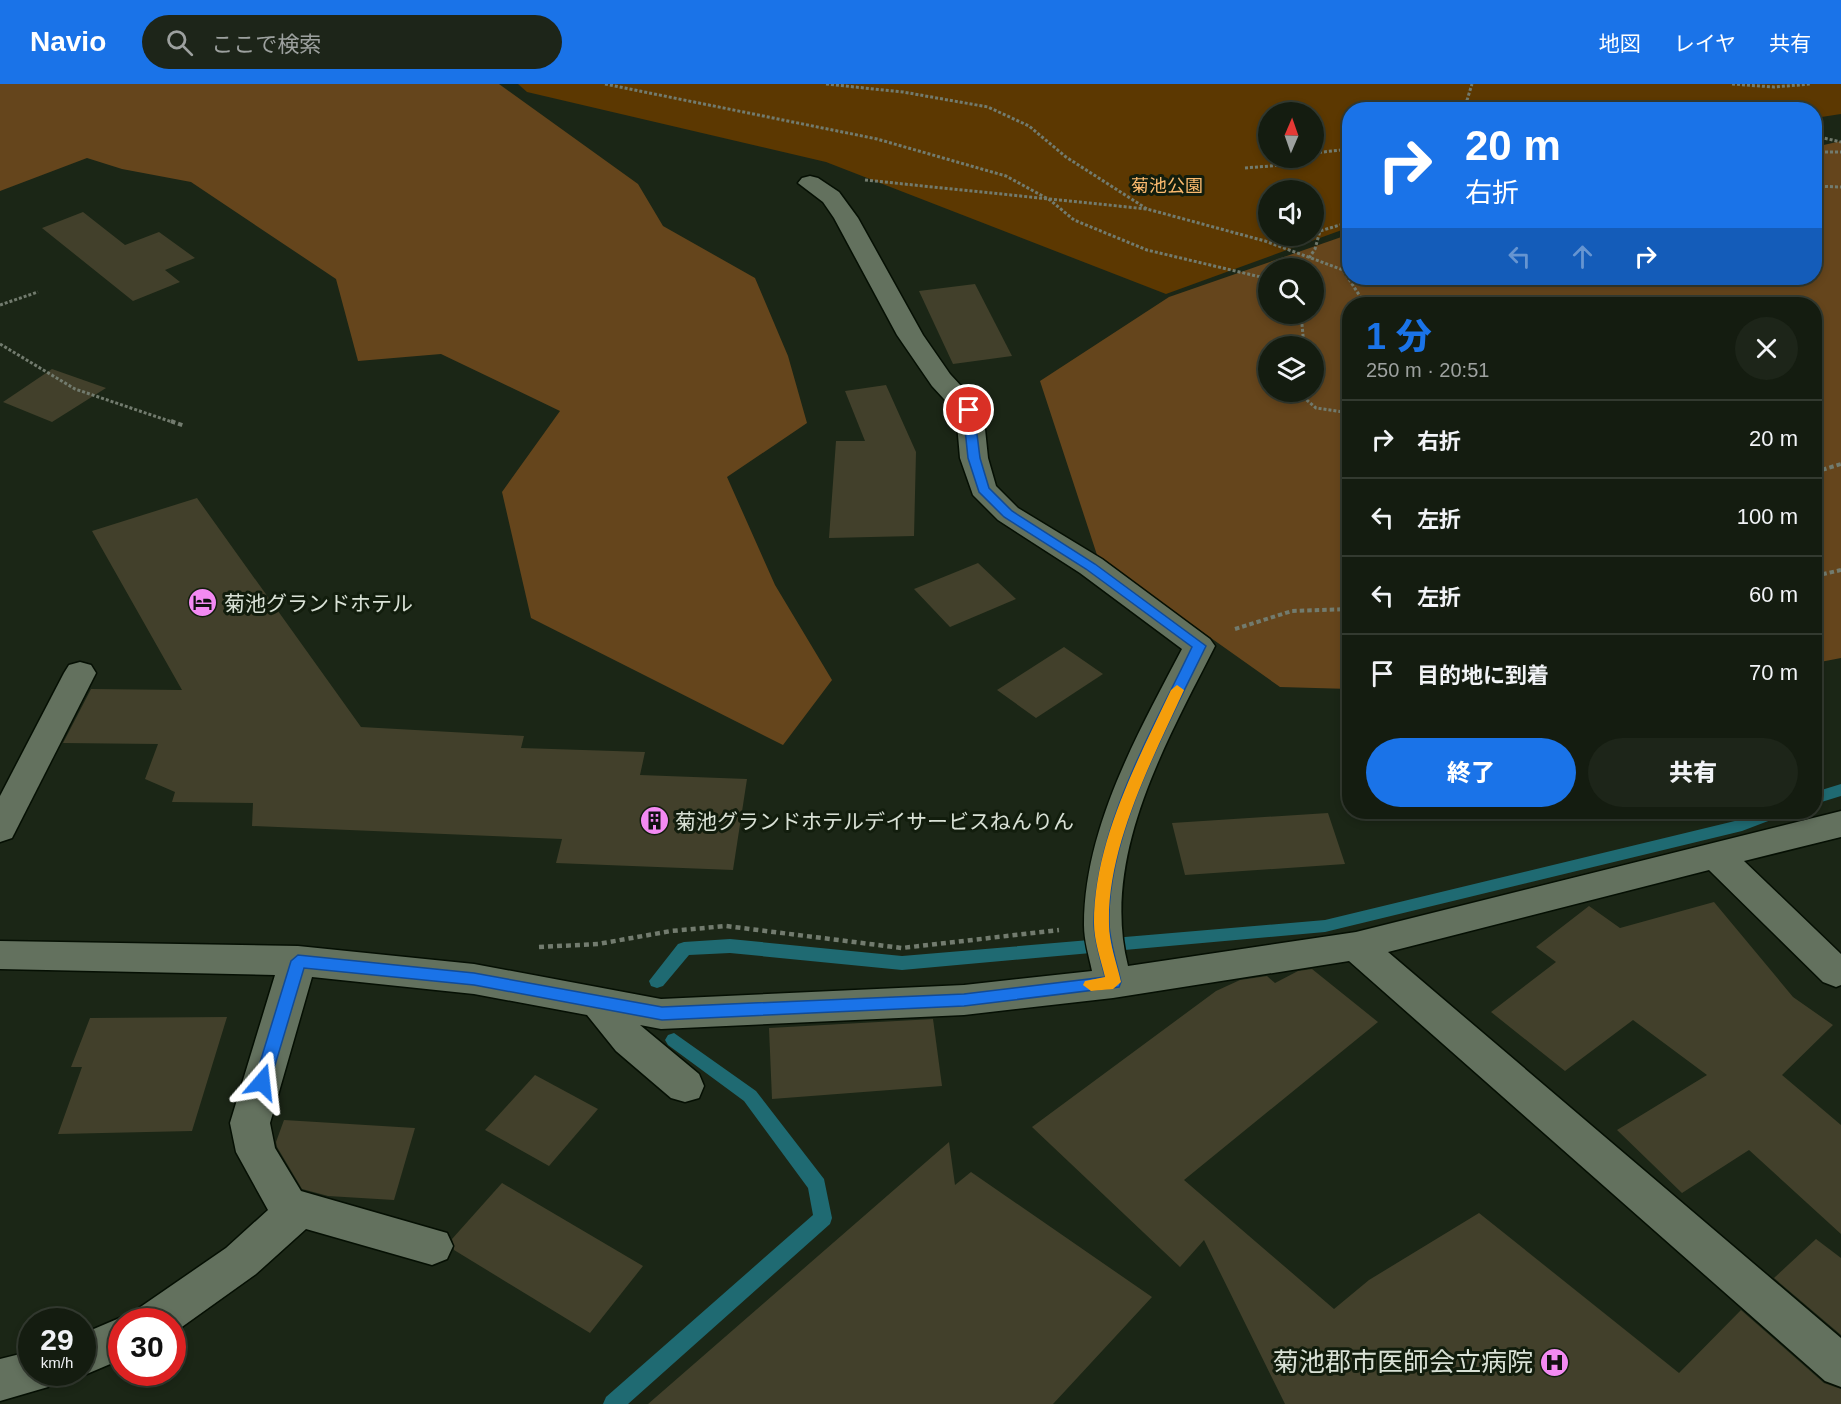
<!DOCTYPE html>
<html lang="ja">
<meta charset="utf-8">
<style>
body{margin:0;font-family:Arial,"Noto Sans JP",sans-serif;background:#1d2519;color:#f1f3f6;height:100vh;display:flex;flex-direction:column;font-size:22px;white-space:nowrap}
*{box-sizing:border-box;margin:0}
p{font-size:20px;color:#9da19f}
.icon{flex:none;width:33px;height:33px;fill:none;stroke:currentColor;stroke-width:2;stroke-linecap:round;stroke-linejoin:round}
.map{position:relative;flex:1;overflow:hidden}
.sheet{position:absolute;left:1342px;top:213px;width:480px;height:522px;display:flex;flex-direction:column;background:#141c10;border-radius:24px;box-shadow:0 3px 9px #0003,0 0 0 2px #333a30}
.sheet>*{flex:none}
.guide{position:absolute;left:1342px;top:18px;width:480px;height:183px;border-radius:24px;box-shadow:0 3px 9px #0003,0 0 0 2px #333a30;background:#1a73e8;color:#fff;overflow:hidden}
.needle{width:39px;rotate:2deg}
.fabs{position:absolute;left:1258px;top:18px;display:grid;gap:12px}
.fabs a{display:grid;place-items:center;width:66px;height:66px;border-radius:50%;background:#141c10;box-shadow:0 3px 9px #0003,0 0 0 2px #333a30;font-size:30px}
.speed{position:absolute;left:18px;top:1224px;display:flex;gap:12px;font-size:30px;font-weight:700;text-align:center}
.speed>*{display:grid;place-content:center;width:78px;height:78px;border-radius:50%;background:#141c10;box-shadow:0 3px 9px #0003,0 0 0 2px #333a30;line-height:1}
.speed small{font-size:15px;font-weight:400}
.speed .limit{border:9px solid #d22;background:#fff;color:#111}
.pin{position:absolute;display:grid;place-items:center;width:51px;height:51px;color:#fff;margin:-26px;border:3px solid #fff;border-radius:50%;box-shadow:0 2px 6px #0007}
.me{position:absolute;width:66px;margin:-33px;rotate:17deg;stroke-linejoin:round;filter:drop-shadow(0 0 4px #0008)}
.turn{display:flex;align-items:center;gap:21px;height:126px;padding:0 24px;font-size:27px}
.turn .icon{width:78px;height:78px;stroke-width:2.5}
.turn b{display:block;font-size:42px;line-height:51px}
.lanes{display:flex;align-items:center;height:57px;padding:0 24px;background:#0003;justify-content:center;gap:30px;direction:ltr}
.lanes .off{opacity:.35}
.round{display:grid;place-items:center;flex:none;width:63px;height:63px;border-radius:32px;background:#1d2519}
.head{display:flex;align-items:center;justify-content:space-between;height:102px;padding:0 24px}
h1{font-size:36px;font-weight:800;line-height:45px;color:#1a73e8}
.cta{display:flex;gap:12px;margin-top:auto;padding:12px 24px}
.cta a{flex:1;height:69px;border-radius:36px;background:#1a73e8;color:#fff;font-size:24px;font-weight:800;line-height:69px;text-align:center}
.cta a+a{background:#1d2519;color:#f1f3f6}
ul{padding:0;list-style:none}
li{display:flex;align-items:center;gap:18px;height:78px;padding:0 24px;border-top:2px solid #333a30}
li div{flex:1}
li b{display:block;font-size:22px}
li em{font-style:normal}
header{display:flex;align-items:center;gap:36px;box-sizing:border-box;height:84px;padding:0 30px;background:#1a73e8;color:#fff}
header strong{font-size:28px}
nav{display:flex;gap:33px;margin-inline-start:auto;font-size:21px}
.search{width:420px;height:54px;background:#1d2519;display:flex;align-items:center;gap:15px;box-sizing:border-box;padding:0 21px;border-radius:33px;color:#9da19f;font-size:22px}
.map>svg:first-child{display:block}
.green{fill:#5c3801;fill-rule:evenodd}
.forest{fill:#65451c;fill-rule:evenodd}
.lines{fill:none;stroke-linecap:round;stroke-linejoin:round}
.stream{fill:#1f6a72;fill-rule:evenodd}
.building{fill:#42402b}
.street-casing{stroke:#050f03;stroke-width:3}
.path-far2{stroke:#727b6e;stroke-width:3;stroke-dasharray:3 2;stroke-linecap:butt}
.path-far1{stroke:#727b6e;stroke-width:4;stroke-dasharray:4.5 3;stroke-linecap:butt}
.path{stroke:#727b6e;stroke-width:4.5;stroke-dasharray:5 4;stroke-linecap:butt}
.street{fill:#63715e;fill-rule:evenodd}
.route{fill:#1a73e8;stroke:#114b97;stroke-width:1.5}
.slow{fill:#f59e0b}
.labels{text-anchor:middle;dominant-baseline:central;stroke-width:6;stroke-linejoin:round;paint-order:stroke}
.far-park-label{font-size:18px;fill:#fbba6e;stroke:#121d0d}
.poi-label{font-size:21px;fill:#d9e1d6;stroke:#121d0d;text-anchor:start}
.near-poi-label{font-size:26px;fill:#d9e1d6;stroke:#121d0d;text-anchor:end}
</style>
<header>
<strong>Navio</strong>
<div class="search"><svg class="icon" aria-label="search" viewBox="0 0 24 24"><circle cx="10" cy="10" r="6"/><path d="M15 15l6 6"/></svg>ここで検索</div>
<nav><a>地図</a><a>レイヤ</a><a>共有</a></nav>
</header>
<div class="map">
<svg width="1841" height="1320" viewBox="0 0 1841 1320">
<rect width="100%" height="100%" fill="#1b2616"/>
<!-- green -->
<path class="green" d="M518 0H1841V30L1815 34V26H1350V143L1166 210 826 78 527 8ZM1269 28H1314V74H1269ZM1269 106H1314V152H1269Z"/>
<!-- forest -->
<g class="forest">
<polygon points="0,0 499,0 638,100 663,142 755,194 788,272 807,339 727,393 775,501 832,596 783,661 531,534 502,408 560,327 441,270 358,277 336,195 191,98 122,85 87,74 0,107"/>
<path d="M1841 57V574L1815 579V220H1350V605L1280 603 1098 474 1040 297 1169 213 1350 150V194H1815V63ZM1269 184H1314V230H1269ZM1269 262H1314V308H1269Z"/>
</g>
<g class="lines">
<!-- stream -->
<g class="stream">
<polygon points="1841,700 1841,712 1815,720 1815,708"/>
<polygon points="1761,728 1784,728 1781,732 1742,747 1325,848 902,886 730,869 689,871 663,902 657,904 651,902 649,897 678,860 684,858 730,855 902,872 1325,836 1739,736"/>
<polygon points="674,949 756,1007 824,1095 832,1134 830,1140 628,1320 603,1320 606,1313 813,1131 808,1104 744,1017 668,961 665,956 668,951"/>
</g>
</g>
<!-- building -->
<g class="building">
<polygon points="83,128 125,161 159,148 195,174 165,186 180,198 133,217 42,144"/>
<polygon points="975,200 1012,272 953,280 919,207"/>
<polygon points="52,285 106,304 52,338 3,318"/>
<polygon points="886,301 916,368 914,452 829,454 836,357 865,357 845,307"/>
<polygon points="197,414 361,643 524,652 521,664 645,668 640,691 747,695 733,786 556,779 562,755 252,742 253,719 172,718 175,708 145,695 158,660 63,659 91,605 182,606 92,447"/>
<polygon points="978,479 1016,515 950,543 914,505"/>
<polygon points="1064,563 1103,590 1036,634 997,606"/>
<polygon points="1328,729 1345,780 1185,791 1172,739"/>
<polygon points="1714,818 1793,913 1833,941 1782,991 1841,1041 1841,1150 1749,1066 1682,1109 1617,1046 1707,991 1633,936 1565,987 1491,928 1556,878 1536,863 1589,822 1620,844"/>
<polygon points="1312,885 1378,938 1184,1096 1334,1225 1369,1196 1479,1129 1679,1289 1741,1226 1824,1299 1841,1305 1841,1320 1285,1320 1204,1156 1180,1183 1032,1043 1216,907 1240,896 1267,892 1275,899 1298,887"/>
<polygon points="227,933 192,1047 58,1050 82,983 71,983 90,934"/>
<polygon points="933,935 942,1002 772,1015 769,944"/>
<polygon points="535,991 598,1025 549,1082 485,1046"/>
<polygon points="284,1036 415,1044 394,1116 328,1112 302,1105 277,1063 276,1058"/>
<polygon points="949,1058 955,1101 971,1088 1152,1213 1053,1320 648,1320"/>
<polygon points="502,1099 643,1182 590,1249 454,1166 452,1155"/>
<polygon points="1816,1155 1841,1174 1841,1251 1774,1194"/>
</g>
<g class="lines">
<defs>
<g id="street">
<path d="M810 92 818 94 839 108 858 134 923 251 950 290 983 326 988 374 996 402 1018 424 1102 475 1210 555 1215 562C1167 657 1100 772 1128 882L1356 848 1841 727V753L1744 777 1841 870V901L1836 903 1823 898 1709 786 1388 868 1841 1254V1303L1825 1297 1349 877 1113 914 964 931 661 945 640 941 699 990 704 1002 699 1014 685 1018 671 1014 616 967 587 931 474 910 312 893 270 1039 275 1064 301 1107 447 1149 453 1162 447 1175 432 1181 306 1145 256 1190 172 1250V1238H122V1275L82 1292 72 1288H82V1250L122 1233 133 1237 139 1224 226 1164 268 1126 236 1068 230 1039 275 891 0 885V857L298 862 474 880 661 915 964 901 1092 887C1089 872 1084 857 1084 841 1084 744 1138 649 1182 565L1080 489 998 436 973 411 960 374 956 328 932 302 897 251 834 134 823 118 798 99 802 94Z"/>
<polygon points="80,578 91,581 96,589 12,754 0,758 0,712 64,589 69,581"/>
<polygon points="32,1267 32,1288 54,1288 48,1303 0,1317 0,1275"/>
</g>
</defs>
<!-- street casing -->
<use href="#street" class="street-casing"/>
<!-- path-far2 -->
<g class="path-far2">
<polyline points="605,0 877,55 1006,92 1050,116 1074,136 1147,166 1269,195"/>
<polyline points="826,0 903,8 988,23 1029,42 1066,73 1147,125"/>
<polyline points="1732,0 1774,3 1811,0"/>
<polyline points="1464,26 1472,0"/>
<polyline points="1815,52 1841,58"/>
<polyline points="1815,68 1841,68"/>
<polyline points="1314,69 1350,65"/>
<polyline points="1245,84 1282,81 1302,74"/>
<polyline points="865,96 1147,125 1265,157 1343,186 1365,220"/>
<polyline points="1815,102 1841,103"/>
<polyline points="1309,174 1315,165 1320,147 1350,138"/>
<polyline points="0,221 38,208"/>
<polyline points="1301,230 1304,262"/>
<polyline points="0,260 75,305 175,339"/>
<polyline points="1302,308 1302,312 1316,324 1350,329"/>
</g>
<!-- path-far1 -->
<g class="path-far1">
<polyline points="171,337 185,342"/>
<polyline points="1815,388 1841,380"/>
<polyline points="1815,492 1841,486"/>
<polyline points="1235,545 1292,527 1350,525"/>
</g>
<!-- path -->
<polyline class="path" points="539,863 598,860 671,847 726,842 902,864 1059,846"/>
<!-- street -->
<use href="#street" class="street"/>
</g>
<!-- route -->
<path class="route" d="M969 323 974 326 980 374 989 404 1012 427 1095 480 1206 562C1168 641 1106 752 1109 840 1110 859 1117 880 1121 898L1119 903 964 922 662 936 474 901 304 884 270 998 268 1003H257L254 998 291 877 298 871 474 889 662 923 964 910 1105 893C1101 876 1094 856 1094 839 1095 744 1152 647 1192 563L1086 485 1004 433 979 408 968 374 963 326Z"/>
<!-- slow -->
<path class="slow" d="M1177 601 1184 606C1152 676 1107 762 1109 840 1109 859 1117 880 1121 898L1113 905 1091 907 1083 901 1085 897 1105 893C1101 876 1094 857 1094 839 1094 758 1137 678 1171 606Z"/>
<!-- icons -->
<defs>
<symbol id="hotel-disc" viewBox="-11 -11 22 22"><circle r="9.5" fill="#f38af2" stroke="#121d0d"/><path d="M-6-4.5h1.5V1H6V5H4.5V3h-9V5H-6ZM-4 0a1.8 1.8 0 1 1 3.6 0ZM.5 0V-2.5h3Q6-2.5 6 0Z" fill="#111"/></symbol>
<symbol id="building-disc" viewBox="-11 -11 22 22"><circle r="9.5" fill="#f38af2" stroke="#121d0d"/><path d="M-4-6H4V6H1V3H-1V6H-4ZM-2.5-4.3h1.7v1.8h-1.7ZM.8-4.3h1.7v1.8H.8ZM-2.5-1h1.7V.8h-1.7ZM.8-1h1.7V.8H.8Z" fill="#111"/></symbol>
<symbol id="hospital-disc" viewBox="-11 -11 22 22"><circle r="9.5" fill="#f38af2" stroke="#121d0d"/><path d="M-5-5h3v3.5h4V-5h3V5h-3V1.5h-4V5h-3Z" fill="#111"/></symbol>
</defs>
<g fill-rule="evenodd">
<use href="#hotel-disc" x="186" y="502" width="33" height="33"/>
<use href="#building-disc" x="638" y="720" width="33" height="33"/>
<use href="#hospital-disc" x="1538" y="1262" width="33" height="33"/>
</g>
<g class="labels">
<!-- far-park labels -->
<g class="far-park-label">
<text x="1167" y="102">菊池公園</text>
</g>
<!-- poi labels -->
<g class="poi-label">
<text x="224" y="519">菊池グランドホテル</text>
<text x="675" y="737">菊池グランドホテルデイサービスねんりん</text>
</g>
<!-- near-poi labels -->
<g class="near-poi-label">
<text x="1533" y="1278">菊池郡市医師会立病院</text>
</g>
</g>
</svg>
<div class="fabs">
<a><svg class="needle" viewBox="-14 -14 28 28"><path d="M0-13l5 13h-10z" fill="#e53935"/><path d="M0 13l5-13h-10z" fill="#9da19f"/></svg></a>
<a><svg class="icon" aria-label="sound" viewBox="0 0 24 24"><path d="M4 9h4l5-4v14l-5-4H4zM17 9q2 3 0 6"/></svg></a>
<a><svg class="icon" aria-label="search" viewBox="0 0 24 24"><circle cx="10" cy="10" r="6"/><path d="M15 15l6 6"/></svg></a>
<a><svg class="icon" aria-label="layers" viewBox="0 0 24 24"><path d="M12 4l9 5-9 5-9-5zM3 14l9 5 9-5"/></svg></a>
</div>
<div class="speed"><div>29<small>km/h</small></div><div class="limit">30</div></div>
<div class="pin" style="left:969px;top:326px;background:#d93025"><svg class="icon" aria-label="arrive" viewBox="0 0 24 24"><path d="M6 21V4h12l-3 4 3 4H6"/></svg></div>
<svg class="me" style="left:262px;top:998px" viewBox="-20 -20 40 40"><path d="M0-17L14 15 0 8-14 15z" fill="#1a73e8" stroke="#fff" stroke-width="4"/></svg>
<div class="guide">
<div class="turn"><svg class="icon" aria-label="right" viewBox="0 0 24 24"><path d="M7 20v-9h11M14 6l5 5-5 5"/></svg><div><b>20 m</b>右折</div></div>
<div class="lanes"><svg class="icon off" aria-label="left" viewBox="0 0 24 24"><path d="M17 20v-9H6M10 6l-5 5 5 5"/></svg><svg class="icon off" aria-label="ahead" viewBox="0 0 24 24"><path d="M12 20V5M6 11l6-6 6 6"/></svg><svg class="icon" aria-label="right" viewBox="0 0 24 24"><path d="M7 20v-9h11M14 6l5 5-5 5"/></svg></div>
</div>
<section class="sheet">
<div class="head"><div><h1>1 分</h1><p>250 m · 20:51</p></div><a class="round"><svg class="icon" aria-label="close" viewBox="0 0 24 24"><path d="M6 6l12 12M18 6L6 18"/></svg></a></div>
<ul>
<li><svg class="icon" aria-label="right" viewBox="0 0 24 24"><path d="M7 20v-9h11M14 6l5 5-5 5"/></svg><div><b>右折</b></div><em>20 m</em></li>
<li><svg class="icon" aria-label="left" viewBox="0 0 24 24"><path d="M17 20v-9H6M10 6l-5 5 5 5"/></svg><div><b>左折</b></div><em>100 m</em></li>
<li><svg class="icon" aria-label="left" viewBox="0 0 24 24"><path d="M17 20v-9H6M10 6l-5 5 5 5"/></svg><div><b>左折</b></div><em>60 m</em></li>
<li><svg class="icon" aria-label="arrive" viewBox="0 0 24 24"><path d="M6 21V4h12l-3 4 3 4H6"/></svg><div><b>目的地に到着</b></div><em>70 m</em></li>
</ul>
<div class="cta"><a>終了</a><a>共有</a></div>
</section>
</div>
